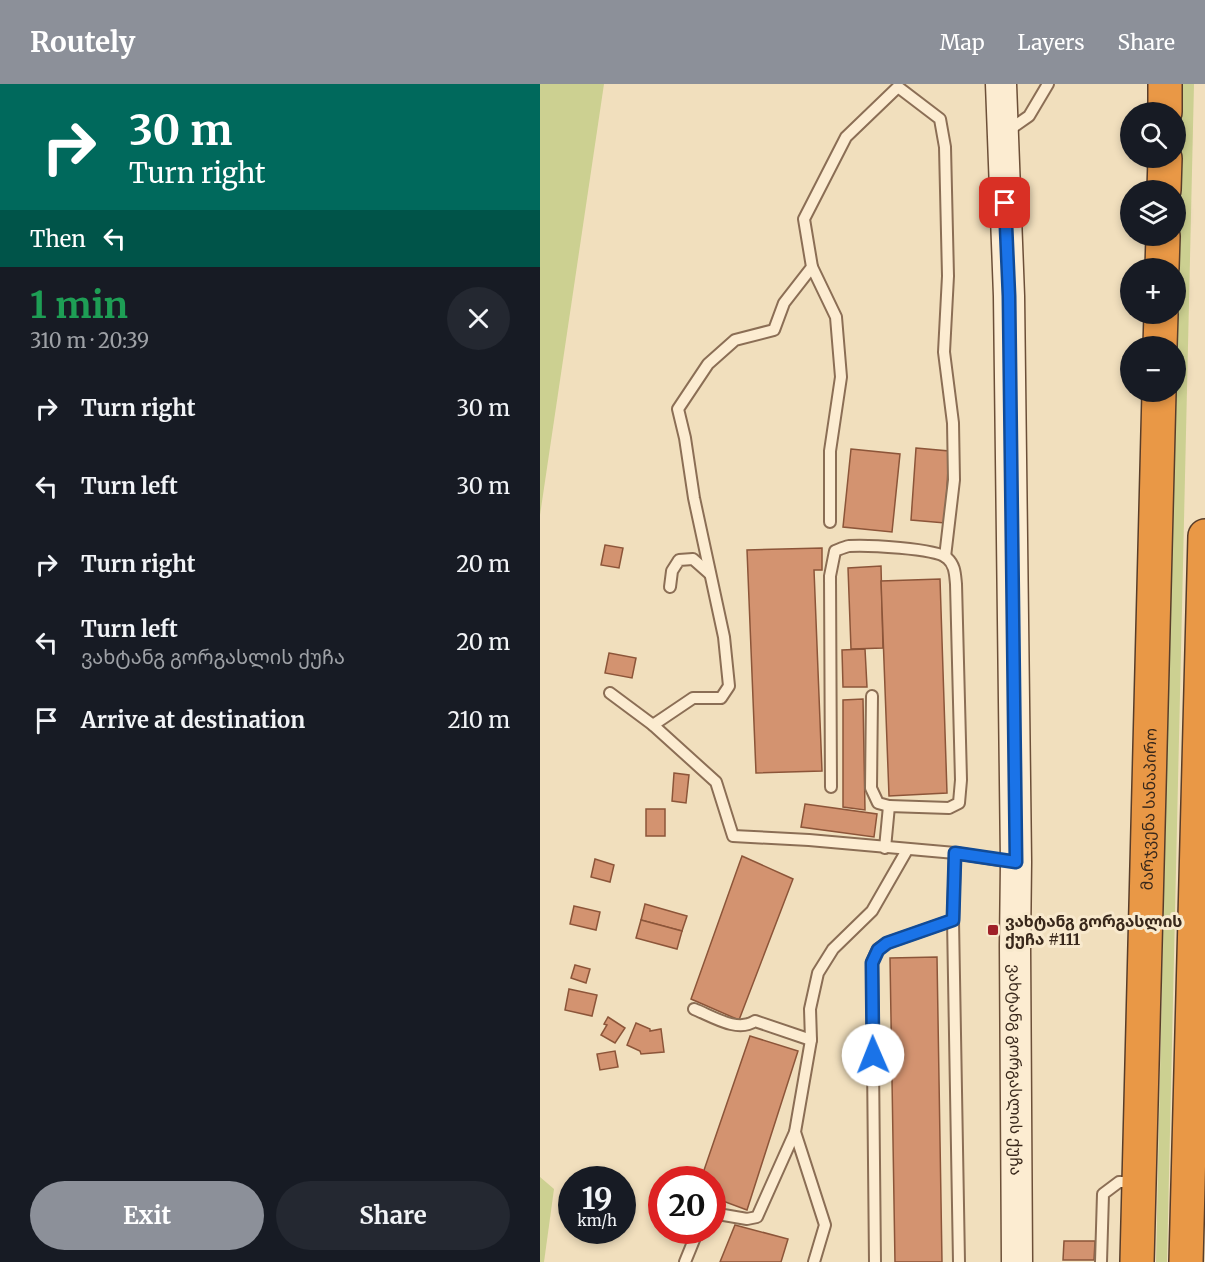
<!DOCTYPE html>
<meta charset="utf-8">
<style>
body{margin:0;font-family:Merriweather,"Noto Sans Georgian",serif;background:#242831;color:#f1f3f6;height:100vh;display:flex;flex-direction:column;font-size:22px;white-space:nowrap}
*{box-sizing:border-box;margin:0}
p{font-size:20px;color:#9ea1a6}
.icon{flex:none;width:33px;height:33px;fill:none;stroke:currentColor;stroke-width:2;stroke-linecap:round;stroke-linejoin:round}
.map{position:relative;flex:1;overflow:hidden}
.details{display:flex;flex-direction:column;background:#171b24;width:540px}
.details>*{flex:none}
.banner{background:#00695c;color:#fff;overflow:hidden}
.tools{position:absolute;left:580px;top:18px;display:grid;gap:12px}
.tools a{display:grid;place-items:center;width:66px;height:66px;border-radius:50%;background:#171b24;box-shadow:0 3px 9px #0003;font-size:30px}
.speed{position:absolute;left:18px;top:1082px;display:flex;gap:12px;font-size:30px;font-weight:700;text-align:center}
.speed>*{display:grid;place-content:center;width:78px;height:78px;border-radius:50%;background:#171b24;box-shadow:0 3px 9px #0003;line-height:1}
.speed small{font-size:15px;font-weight:400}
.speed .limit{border:9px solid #d22;background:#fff;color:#111}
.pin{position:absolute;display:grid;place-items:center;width:51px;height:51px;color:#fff;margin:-26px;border-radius:12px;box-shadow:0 3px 9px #0006}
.me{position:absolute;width:66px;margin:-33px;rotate:359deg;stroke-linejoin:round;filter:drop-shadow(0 0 4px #0008)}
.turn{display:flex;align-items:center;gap:21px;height:126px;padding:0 30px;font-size:27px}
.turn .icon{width:78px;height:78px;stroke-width:2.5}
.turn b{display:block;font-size:42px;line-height:51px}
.then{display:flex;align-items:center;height:57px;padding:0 30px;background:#0003;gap:12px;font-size:22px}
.round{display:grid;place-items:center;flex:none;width:63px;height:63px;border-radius:32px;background:#242831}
.summary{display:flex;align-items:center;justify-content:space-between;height:102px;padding:0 30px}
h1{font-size:36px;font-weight:700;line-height:45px;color:#1e9e55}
.cta{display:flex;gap:12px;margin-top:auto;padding:12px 30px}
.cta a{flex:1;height:69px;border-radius:36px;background:#8c9099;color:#fff;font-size:24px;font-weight:700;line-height:69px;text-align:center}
.cta a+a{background:#242831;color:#f1f3f6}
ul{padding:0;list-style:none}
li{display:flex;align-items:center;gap:18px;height:78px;padding:0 30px}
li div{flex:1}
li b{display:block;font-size:22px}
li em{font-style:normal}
header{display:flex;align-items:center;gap:36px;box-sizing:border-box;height:84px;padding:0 30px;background:#8c9099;color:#fff}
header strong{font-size:28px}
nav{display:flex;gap:33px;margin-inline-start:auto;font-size:21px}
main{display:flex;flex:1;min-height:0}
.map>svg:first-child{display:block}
.green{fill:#ccd091}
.building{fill:#d39370;stroke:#8c5539;stroke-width:1.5}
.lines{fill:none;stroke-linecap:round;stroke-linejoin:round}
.lane-casing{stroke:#8b6e55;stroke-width:14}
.secondary-casing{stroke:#6c4f38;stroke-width:33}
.highway-casing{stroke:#583d2a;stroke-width:36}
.lane{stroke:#fcecd1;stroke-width:10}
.secondary{stroke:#fcecd1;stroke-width:30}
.highway{stroke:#e99846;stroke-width:33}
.route-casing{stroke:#114b97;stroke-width:15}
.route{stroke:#1a73e8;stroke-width:10}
.poi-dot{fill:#9f2028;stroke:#f8e9cd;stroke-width:2}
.labels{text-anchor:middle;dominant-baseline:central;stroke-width:6;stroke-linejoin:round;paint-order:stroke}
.street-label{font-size:16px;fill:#39281b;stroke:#f8e9cd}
.poi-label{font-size:16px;font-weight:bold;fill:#39281b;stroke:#f8e9cd;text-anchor:start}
</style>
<header>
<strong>Routely</strong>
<nav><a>Map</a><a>Layers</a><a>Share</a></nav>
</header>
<main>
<section class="details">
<div class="banner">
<div class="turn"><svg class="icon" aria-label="right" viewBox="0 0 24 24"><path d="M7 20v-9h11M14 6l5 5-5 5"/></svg><div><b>30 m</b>Turn right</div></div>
<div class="then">Then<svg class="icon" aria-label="left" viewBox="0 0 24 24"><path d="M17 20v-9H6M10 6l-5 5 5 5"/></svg></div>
</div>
<div class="summary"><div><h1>1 min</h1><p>310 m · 20:39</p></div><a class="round"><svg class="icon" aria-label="close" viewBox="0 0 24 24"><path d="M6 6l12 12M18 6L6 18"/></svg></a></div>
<ul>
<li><svg class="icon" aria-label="right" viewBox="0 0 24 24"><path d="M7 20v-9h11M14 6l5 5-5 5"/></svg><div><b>Turn right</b></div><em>30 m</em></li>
<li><svg class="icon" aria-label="left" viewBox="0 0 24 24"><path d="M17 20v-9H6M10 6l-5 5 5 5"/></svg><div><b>Turn left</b></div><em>30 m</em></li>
<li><svg class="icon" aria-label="right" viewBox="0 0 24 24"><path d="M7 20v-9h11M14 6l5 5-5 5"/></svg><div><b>Turn right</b></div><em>20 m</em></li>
<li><svg class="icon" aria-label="left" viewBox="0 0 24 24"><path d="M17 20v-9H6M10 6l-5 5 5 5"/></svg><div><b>Turn left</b><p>ვახტანგ გორგასლის ქუჩა</p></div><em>20 m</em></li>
<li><svg class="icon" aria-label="arrive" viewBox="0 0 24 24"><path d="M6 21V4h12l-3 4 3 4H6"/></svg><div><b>Arrive at destination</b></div><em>210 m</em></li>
</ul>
<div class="cta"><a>Exit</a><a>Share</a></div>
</section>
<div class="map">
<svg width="665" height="1178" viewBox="0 0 665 1178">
<rect width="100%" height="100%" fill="#f1dfbd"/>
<!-- green -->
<g class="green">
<polygon points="0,0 64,0 0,431"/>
<polygon points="641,0 654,0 627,1178 616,1178"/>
<polygon points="0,1093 14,1105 4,1178 0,1178"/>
</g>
<!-- building -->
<g class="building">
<polygon points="376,364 409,367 405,439 371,436"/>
<polygon points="311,365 360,370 352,448 303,443"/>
<polygon points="65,461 83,464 79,484 61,481"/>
<polygon points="282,464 282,486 274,486 282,687 216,689 207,466"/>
<polygon points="341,482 343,564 311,565 308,484"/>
<polygon points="400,495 407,709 349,712 341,497"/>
<polygon points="325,565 327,603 303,603 302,566"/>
<polygon points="69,569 96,574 92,594 65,589"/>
<polygon points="323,615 325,726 303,723 303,616"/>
<polygon points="134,689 149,691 146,719 132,717"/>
<polygon points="265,720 337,730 334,753 261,743"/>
<rect x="106" y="725" width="19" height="27"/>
<polygon points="202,772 253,795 199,936 151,915"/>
<polygon points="55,775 74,781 70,798 51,793"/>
<polygon points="105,820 147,832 142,847 101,836"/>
<polygon points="34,822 60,828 56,846 30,840"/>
<polygon points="101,836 142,847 137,865 96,854"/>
<polygon points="397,873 402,1178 355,1178 350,874"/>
<polygon points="35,881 50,885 46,899 31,894"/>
<polygon points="29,905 57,911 52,932 25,926"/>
<polygon points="68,933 85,944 75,959 61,951 67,941 64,940"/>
<polygon points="96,939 110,945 110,947 121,945 124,968 101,970 100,967 87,961"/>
<polygon points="210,952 258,967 207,1126 172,1113 172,1095 161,1095"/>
<polygon points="75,967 78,983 60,986 57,970"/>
<polygon points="195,1141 248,1155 241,1178 180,1178"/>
<polygon points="524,1157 555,1157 554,1176 523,1176"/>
</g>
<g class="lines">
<defs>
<g id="lane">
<polyline points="466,48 489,32 508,0"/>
<polyline points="272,183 296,233 301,293 290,367 290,438"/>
<polyline points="130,503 132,487 139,476 153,475 170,490"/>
<polyline points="70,609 113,641 176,698 193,752 269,756 415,769 473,778"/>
<polyline points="332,612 331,704 338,719 349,722"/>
<polyline points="113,641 153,614 181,614 189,602 184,553 154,414 145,354 138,325 168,280 195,256 234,246 244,219 272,183 264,135 306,53 358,3 400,35 405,63 408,192 404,268 413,339 414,396 405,473"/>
<path d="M291 703 290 492 295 467C300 465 304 463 309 462 326 461 395 464 407 474 415 481 415 490 416 500L421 696 419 719 409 724 349 722 345 764"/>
<polyline points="415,769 413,836 419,1178"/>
<path d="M154 925C172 932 197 949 215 937L271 956"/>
<polyline points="172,1129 207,1135 217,1133 255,1048"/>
<polyline points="145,1178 158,1146"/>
<polyline points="274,1178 285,1141 255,1048 271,956 270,925 278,889 293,865 332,827 367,766"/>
<polyline points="335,1178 332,878 338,865 347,859 413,836"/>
<polyline points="561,1178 563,1110 579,1098 597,1098"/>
</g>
<g id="secondary">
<path id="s1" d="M461 0 469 212 476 778 475 862 477 1178"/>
</g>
<g id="highway">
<polyline points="625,28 625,0"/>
<polyline points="624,106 625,74"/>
<polyline points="622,184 623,152"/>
<polyline points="620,262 621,230"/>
<path id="s2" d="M597 1178 619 308"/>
<polyline points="646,1178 665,452"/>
</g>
</defs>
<!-- lane casing -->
<use href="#lane" class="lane-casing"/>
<!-- secondary casing -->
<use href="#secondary" class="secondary-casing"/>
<!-- highway casing -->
<use href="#highway" class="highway-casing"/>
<!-- lane -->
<use href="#lane" class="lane"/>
<!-- secondary -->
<use href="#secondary" class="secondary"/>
<!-- highway -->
<use href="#highway" class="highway"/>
</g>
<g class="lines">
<defs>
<polyline id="route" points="333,971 332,879 338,866 347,859 413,836 415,769 476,778 469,212 465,119"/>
</defs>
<!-- route casing -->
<use href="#route" class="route-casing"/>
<!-- route -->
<use href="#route" class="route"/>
</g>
<!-- markers -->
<rect class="poi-dot" x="447" y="840" width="12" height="12" rx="3"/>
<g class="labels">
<!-- street labels -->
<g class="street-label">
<text stroke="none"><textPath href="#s2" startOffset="453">მარჯვენა სანაპირო</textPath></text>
<text stroke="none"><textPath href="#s1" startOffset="986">ვახტანგ გორგასლის ქუჩა</textPath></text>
</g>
<!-- poi labels -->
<g class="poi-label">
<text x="465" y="837">ვახტანგ გორგასლის<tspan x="465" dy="18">ქუჩა #111</tspan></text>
</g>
</g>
</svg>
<div class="tools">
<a><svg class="icon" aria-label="search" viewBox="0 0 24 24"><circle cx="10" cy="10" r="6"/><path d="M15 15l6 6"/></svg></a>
<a><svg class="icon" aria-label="layers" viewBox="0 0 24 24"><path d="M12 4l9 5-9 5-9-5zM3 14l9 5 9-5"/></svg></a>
<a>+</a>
<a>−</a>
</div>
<div class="speed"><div>19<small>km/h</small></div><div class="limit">20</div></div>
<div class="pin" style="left:465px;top:119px;background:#d93025"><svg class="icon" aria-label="arrive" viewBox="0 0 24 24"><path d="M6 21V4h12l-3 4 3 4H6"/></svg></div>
<svg class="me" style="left:333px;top:971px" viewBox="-20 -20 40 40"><circle r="19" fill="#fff"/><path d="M0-13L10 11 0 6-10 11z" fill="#1a73e8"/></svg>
</div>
</main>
